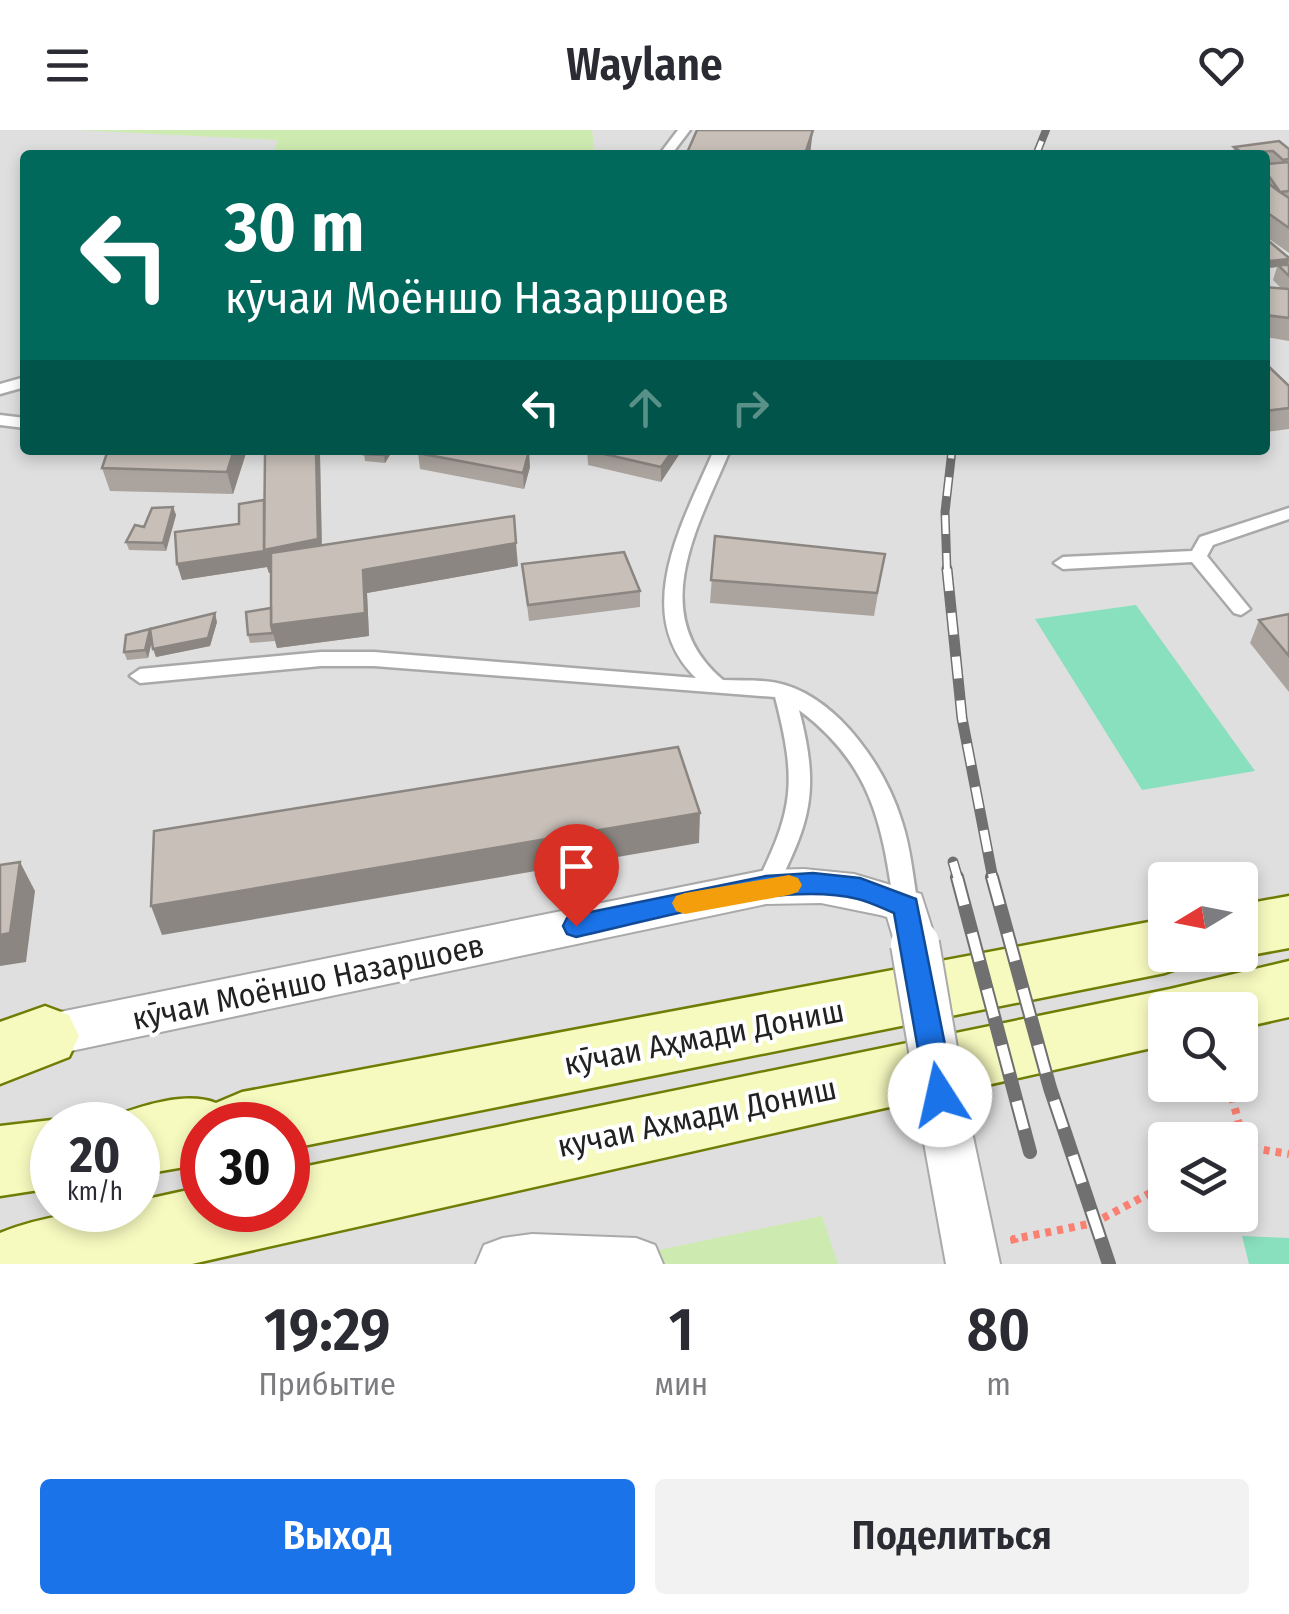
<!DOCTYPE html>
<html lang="ru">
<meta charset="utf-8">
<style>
body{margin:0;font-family:"Fira Sans Condensed",sans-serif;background:#f2f2f3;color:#2b2b33;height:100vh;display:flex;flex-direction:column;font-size:38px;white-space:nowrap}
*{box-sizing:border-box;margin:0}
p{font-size:32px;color:#7c7c81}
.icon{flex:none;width:55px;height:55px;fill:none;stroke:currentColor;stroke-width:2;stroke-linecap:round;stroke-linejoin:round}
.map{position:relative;height:1134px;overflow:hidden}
.side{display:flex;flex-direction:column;background:#fff;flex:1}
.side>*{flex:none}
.guide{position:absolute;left:20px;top:20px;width:1250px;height:305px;border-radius:10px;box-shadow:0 5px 15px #0003;background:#00695c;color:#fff;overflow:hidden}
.needle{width:65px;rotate:260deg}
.buttons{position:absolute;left:1148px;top:732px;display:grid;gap:20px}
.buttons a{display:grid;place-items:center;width:110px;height:110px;border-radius:10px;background:#fff;box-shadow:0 5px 15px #0003;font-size:50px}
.speed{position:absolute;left:30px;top:972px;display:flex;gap:20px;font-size:50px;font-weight:700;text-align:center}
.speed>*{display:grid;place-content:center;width:130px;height:130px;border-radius:50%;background:#fff;box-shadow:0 5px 15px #0003;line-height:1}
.speed small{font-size:25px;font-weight:400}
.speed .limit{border:15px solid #d22;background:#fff;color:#111}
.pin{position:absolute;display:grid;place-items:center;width:85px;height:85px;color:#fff;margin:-102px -42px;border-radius:50% 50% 50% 0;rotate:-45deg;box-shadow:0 0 10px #0007}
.pin .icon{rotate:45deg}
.me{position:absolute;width:110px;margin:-55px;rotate:350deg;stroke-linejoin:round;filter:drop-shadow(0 0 8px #0008)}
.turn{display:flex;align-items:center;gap:35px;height:210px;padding:0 40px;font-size:45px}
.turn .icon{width:130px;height:130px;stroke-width:2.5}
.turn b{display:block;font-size:70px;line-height:85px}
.lanes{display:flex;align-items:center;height:95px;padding:0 40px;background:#0003;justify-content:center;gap:50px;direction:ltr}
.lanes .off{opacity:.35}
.eta{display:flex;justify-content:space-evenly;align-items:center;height:170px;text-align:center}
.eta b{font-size:60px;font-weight:600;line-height:70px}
.button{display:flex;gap:20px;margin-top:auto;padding:20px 40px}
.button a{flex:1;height:115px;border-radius:10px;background:#1a73e8;color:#fff;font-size:40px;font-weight:600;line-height:115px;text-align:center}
.button a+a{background:#f2f2f3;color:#2b2b33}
header{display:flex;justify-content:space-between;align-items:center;height:130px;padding:0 40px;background:#fff;font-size:45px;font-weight:600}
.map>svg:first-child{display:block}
.residential{fill:#e0dfdf;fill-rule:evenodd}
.grass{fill:#cdebb0}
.pitch{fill:#88e0be}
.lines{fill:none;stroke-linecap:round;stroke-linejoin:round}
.lane-casing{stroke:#a9a9a9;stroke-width:5}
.street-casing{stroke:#a9a9a9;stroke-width:4}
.secondary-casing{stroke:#707d05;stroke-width:5}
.path{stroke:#fa8072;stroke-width:8;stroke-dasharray:6 6;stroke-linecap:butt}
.lane{fill:#fff;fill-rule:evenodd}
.street{fill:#fff;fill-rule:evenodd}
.secondary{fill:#f7fabf;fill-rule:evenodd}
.rail-far3-casing{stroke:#707070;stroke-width:8}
.rail-far2-casing{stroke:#707070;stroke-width:9}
.rail-far1-casing{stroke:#707070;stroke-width:11}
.rail-casing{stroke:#707070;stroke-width:14}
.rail-far3{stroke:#fff;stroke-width:5;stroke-dasharray:15;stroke-linecap:butt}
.rail-far2{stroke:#fff;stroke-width:6;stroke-dasharray:19;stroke-linecap:butt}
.rail-far1{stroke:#fff;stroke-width:8;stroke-dasharray:22;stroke-linecap:butt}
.rail{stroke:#fff;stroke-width:10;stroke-dasharray:29;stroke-linecap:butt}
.street-bridge-casing{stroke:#a9a9a9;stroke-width:52;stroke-linecap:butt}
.street-bridge{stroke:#fff;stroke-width:48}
.wall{fill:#aba49e}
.shaded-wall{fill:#8b8681}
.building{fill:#c7bfb8;stroke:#8b8681;stroke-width:2.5}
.route{fill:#1a73e8;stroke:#114b97;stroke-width:2.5}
.slow{fill:#f59e0b}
.labels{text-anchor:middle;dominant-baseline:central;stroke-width:8;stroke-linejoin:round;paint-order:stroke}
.near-street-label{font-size:32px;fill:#222;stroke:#fff}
</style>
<header><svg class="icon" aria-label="menu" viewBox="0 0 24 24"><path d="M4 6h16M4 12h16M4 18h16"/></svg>Waylane<svg class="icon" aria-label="heart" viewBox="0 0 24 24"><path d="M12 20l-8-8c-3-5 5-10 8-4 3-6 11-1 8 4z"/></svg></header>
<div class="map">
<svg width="1289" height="1134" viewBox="0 0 1289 1134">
<rect width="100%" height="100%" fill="#f2efe9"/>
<!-- residential -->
<path class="residential" d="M0 0H1289V1134H0ZM25 25H1265V320H25ZM1165 750H1240V825H1165ZM1165 880H1240V955H1165ZM52 995H138V1080H52ZM202 995H288V1080H202ZM1165 1010H1240V1085H1165Z"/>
<!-- grass -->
<g class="grass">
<polygon points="77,0 592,0 595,25 275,25 277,10"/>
<polygon points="822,1086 838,1134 592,1134"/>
</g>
<!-- pitch -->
<g class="pitch">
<polygon points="1136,475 1255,641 1142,660 1035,489"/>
<polygon points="1242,1106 1289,1108 1289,1134 1249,1134"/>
</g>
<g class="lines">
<defs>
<g id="lane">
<polygon points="678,0 690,0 671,25 659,25"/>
<polygon points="25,247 25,257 0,264 0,254"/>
<polygon points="0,285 25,288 25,298 0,295"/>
<path d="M714 320H730C698 397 645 484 723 550 743 551 765 549 785 555 841 572 886 639 902 692 911 719 913 748 918 776L914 783 906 785 898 783 894 776C882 692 871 634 799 580 820 660 811 691 774 763L766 766 758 763 755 757C794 679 797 652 775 567L374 536H321L140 553 130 546 140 539 321 522H374L696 548C629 483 684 390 714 320Z"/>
<polygon points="1289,378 1289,389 1213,415 1207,426 1250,479 1241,485 1234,483 1192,432 1063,439 1054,433 1063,427 1192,421 1200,407"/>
</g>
<g id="street">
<polygon points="804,739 854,744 921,764 937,814 931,827 915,832 899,827 887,787 880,785 821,773 766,774 0,936 0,894 766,740"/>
<polygon points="947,979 965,986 972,1002 1000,1134 946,1134 922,1002 929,986"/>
<polygon points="532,1104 636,1108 655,1115 663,1134 476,1134 484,1115 503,1108"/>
</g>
<g id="secondary">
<polygon points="1289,766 1289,818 1240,827 1233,825 1240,825 1240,775"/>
<path d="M1165 789V825H1193L1188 835 1165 843 288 1019V995H202V1034L138 1045V995H109L112 987C141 976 186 961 216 973L242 962Z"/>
<path d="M1289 831V887L1240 898V880H1165V915L192 1134H0V1103C44 1085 91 1080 138 1080V1071L202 1057V1080H288V1040L1170 859Z"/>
<polygon points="45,876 69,885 79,906 69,927 0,954 0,892"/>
<polygon points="52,990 66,995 52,995 52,1058 0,1066 0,996"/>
</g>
</defs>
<!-- lane casing -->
<use href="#lane" class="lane-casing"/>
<!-- street casing -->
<use href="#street" class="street-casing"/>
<!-- secondary casing -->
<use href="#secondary" class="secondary-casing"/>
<!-- path -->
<g class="path">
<polyline points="1229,955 1244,1014"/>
<polyline points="1240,1016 1289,1024"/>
<polyline points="1015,1113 1014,1109 1094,1093 1165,1055"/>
</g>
<!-- lane -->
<use href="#lane" class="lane"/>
<!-- street -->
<use href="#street" class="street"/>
<!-- secondary -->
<use href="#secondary" class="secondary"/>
<defs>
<polyline id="rail-far3" points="1036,25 1046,0"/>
<polyline id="rail-far2" points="947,442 945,382 952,320"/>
<g id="rail-far1">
<polyline points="947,439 962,588 993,749"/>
<polyline points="953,732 958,749"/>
</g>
<g id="rail">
<polyline points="957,747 1030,1022"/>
<polyline points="992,747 1050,958 1109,1134"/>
</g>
</defs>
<!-- rail-far3 casing -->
<use href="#rail-far3" class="rail-far3-casing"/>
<!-- rail-far2 casing -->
<use href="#rail-far2" class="rail-far2-casing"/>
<!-- rail-far1 casing -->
<use href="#rail-far1" class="rail-far1-casing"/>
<!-- rail casing -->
<use href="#rail" class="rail-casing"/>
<!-- rail-far3 -->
<use href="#rail-far3" class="rail-far3"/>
<!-- rail-far2 -->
<use href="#rail-far2" class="rail-far2"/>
<!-- rail-far1 -->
<use href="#rail-far1" class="rail-far1"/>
<!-- rail -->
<use href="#rail" class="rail"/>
<defs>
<polyline id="street-bridge" points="915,814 947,1002"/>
</defs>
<!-- street-bridge casing -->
<use href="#street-bridge" class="street-bridge-casing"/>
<!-- street-bridge -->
<use href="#street-bridge" class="street-bridge"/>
</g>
<!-- wall -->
<g class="wall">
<polygon points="1234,17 1289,19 1289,123 1265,106 1265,25 1232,25"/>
<polygon points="1265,108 1289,128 1289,211 1265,207 1265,157 1282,159 1273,150 1277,137 1268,138 1265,136"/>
<polygon points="1265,233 1289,278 1289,299 1265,302"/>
<polygon points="247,320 233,364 110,361 102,338"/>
<polygon points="316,320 320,320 320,325 322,415 518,436 367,463 369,506 277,518 275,511 250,513 248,505 271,478 271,443 269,443 267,437 182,450"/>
<polygon points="367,320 393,320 385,333 365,331 364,324"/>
<polygon points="587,320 681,320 661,352 588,335"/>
<polygon points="418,323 530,337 524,359 420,339"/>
<polygon points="173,377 176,385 166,421 129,420 126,412 144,397"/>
<polygon points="715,406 885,424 874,486 710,473"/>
<polygon points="522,434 640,461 640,477 529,491"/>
<polygon points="1289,484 1289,562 1250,513 1259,490"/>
<polygon points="217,492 210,516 156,527 152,510 148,528 127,530 124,522 126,505"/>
</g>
<!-- shaded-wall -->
<g class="shaded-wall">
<polygon points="813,0 810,25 805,25"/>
<polygon points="1289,129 1288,136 1278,135 1277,137 1268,138 1270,131"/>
<polygon points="234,320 247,320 233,364 227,342"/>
<polygon points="316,320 320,320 320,325 322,432 269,443 267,437 182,450 177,434 264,421"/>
<polygon points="387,320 393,320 385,333 384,325"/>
<polygon points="673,320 681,320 681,322 661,352 661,337"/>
<polygon points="529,321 530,337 524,359 523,343"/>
<polygon points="173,377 176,385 166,421 163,413"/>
<polygon points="516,413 518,436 367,463 369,506 277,518 271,495 363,440"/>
<polygon points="215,483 217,492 210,516 156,527 153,519"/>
<polygon points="150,499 153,507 148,528 145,520"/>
<polygon points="700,683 699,713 162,805 151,776"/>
<polygon points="20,732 35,761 26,832 0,836 0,805"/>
</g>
<!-- building -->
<g class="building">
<polygon points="697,0 813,0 805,24 821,25 686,25"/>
<polygon points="1279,11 1289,19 1289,29 1283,30 1273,21 1256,22 1260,25 1245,25 1234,17"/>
<polygon points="1289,32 1289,61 1280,62 1289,68 1289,98 1265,81 1265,51 1280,62 1266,42 1266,34"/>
<polygon points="1265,108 1289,128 1289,129 1270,131 1265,127"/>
<polygon points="1278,135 1289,135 1289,146"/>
<polygon points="1265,157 1289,159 1289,188 1265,185"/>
<polygon points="1265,233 1289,256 1289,278 1265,281"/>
<polygon points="108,320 234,320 227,342 102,338"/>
<polygon points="267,320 316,320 318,409 264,420 265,325"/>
<polygon points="367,320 387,320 384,325 364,324"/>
<polygon points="420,320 518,320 529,321 523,343 418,323"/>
<polygon points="587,320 673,320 661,337"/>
<polygon points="264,370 264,420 265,421 177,434 175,402 239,394 239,374"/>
<polygon points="173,377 163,413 126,412 135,395 144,397 152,378"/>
<polygon points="514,386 516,413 363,440 365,483 271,495 271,423"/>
<polygon points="715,406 885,424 877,463 711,450"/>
<polygon points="624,422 640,461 528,475 522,434"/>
<polygon points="271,478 271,495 273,503 248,505 246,482"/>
<polygon points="215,483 208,508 153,519 150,499"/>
<polygon points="1289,484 1289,526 1259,490"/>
<polygon points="150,499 145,520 124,522 126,505"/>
<polygon points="678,617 700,683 151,776 154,701"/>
<polygon points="20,732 10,803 0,805 0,735"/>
</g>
<!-- route -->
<path class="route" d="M813 743 860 748 916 769 955 965 951 974 940 978 930 974 926 965 894 783C882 778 870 772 858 769 779 750 656 790 576 807L567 804 563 796 567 788 576 785 766 746Z"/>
<!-- slow -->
<polygon class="slow" points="789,745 798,748 802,755 798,762 789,765 685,784 676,781 672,773 676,766 685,763"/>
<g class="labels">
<!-- near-street labels -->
<g class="near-street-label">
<text transform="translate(308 852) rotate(-12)">кӯчаи Моёншо Назаршоев</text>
<text transform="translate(704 907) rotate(-11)">кӯчаи Аҳмади Дониш</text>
<text transform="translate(697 987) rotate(-12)">кучаи Ахмади Дониш</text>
</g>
</g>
</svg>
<div class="buttons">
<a><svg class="needle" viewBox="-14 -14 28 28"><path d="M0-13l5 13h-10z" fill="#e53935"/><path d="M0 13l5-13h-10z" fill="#7c7c81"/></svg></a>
<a><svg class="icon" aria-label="search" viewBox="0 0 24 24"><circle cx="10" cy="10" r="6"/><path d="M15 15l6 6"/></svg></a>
<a><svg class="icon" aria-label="layers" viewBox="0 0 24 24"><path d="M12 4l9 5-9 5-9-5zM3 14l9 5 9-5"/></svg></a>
</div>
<div class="speed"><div>20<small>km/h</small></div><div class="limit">30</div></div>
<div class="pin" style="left:576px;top:796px;background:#d93025"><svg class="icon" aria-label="arrive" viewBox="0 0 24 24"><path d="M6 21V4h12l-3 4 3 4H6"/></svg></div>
<svg class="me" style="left:940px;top:965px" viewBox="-20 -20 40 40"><circle r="19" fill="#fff"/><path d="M0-13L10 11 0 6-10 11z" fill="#1a73e8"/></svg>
<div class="guide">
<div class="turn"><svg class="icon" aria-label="left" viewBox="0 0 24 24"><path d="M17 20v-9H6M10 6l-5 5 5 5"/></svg><div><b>30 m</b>кӯчаи Моёншо Назаршоев</div></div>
<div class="lanes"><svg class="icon" aria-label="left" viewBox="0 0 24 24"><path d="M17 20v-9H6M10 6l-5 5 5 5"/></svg><svg class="icon off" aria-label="ahead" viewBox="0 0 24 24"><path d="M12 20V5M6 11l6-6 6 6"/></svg><svg class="icon off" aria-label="right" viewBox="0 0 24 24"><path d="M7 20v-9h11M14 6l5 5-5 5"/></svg></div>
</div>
</div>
<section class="side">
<div class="eta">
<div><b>19:29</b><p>Прибытие</p></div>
<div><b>1</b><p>мин</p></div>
<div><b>80</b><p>m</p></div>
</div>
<div class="button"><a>Выход</a><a>Поделиться</a></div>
</section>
